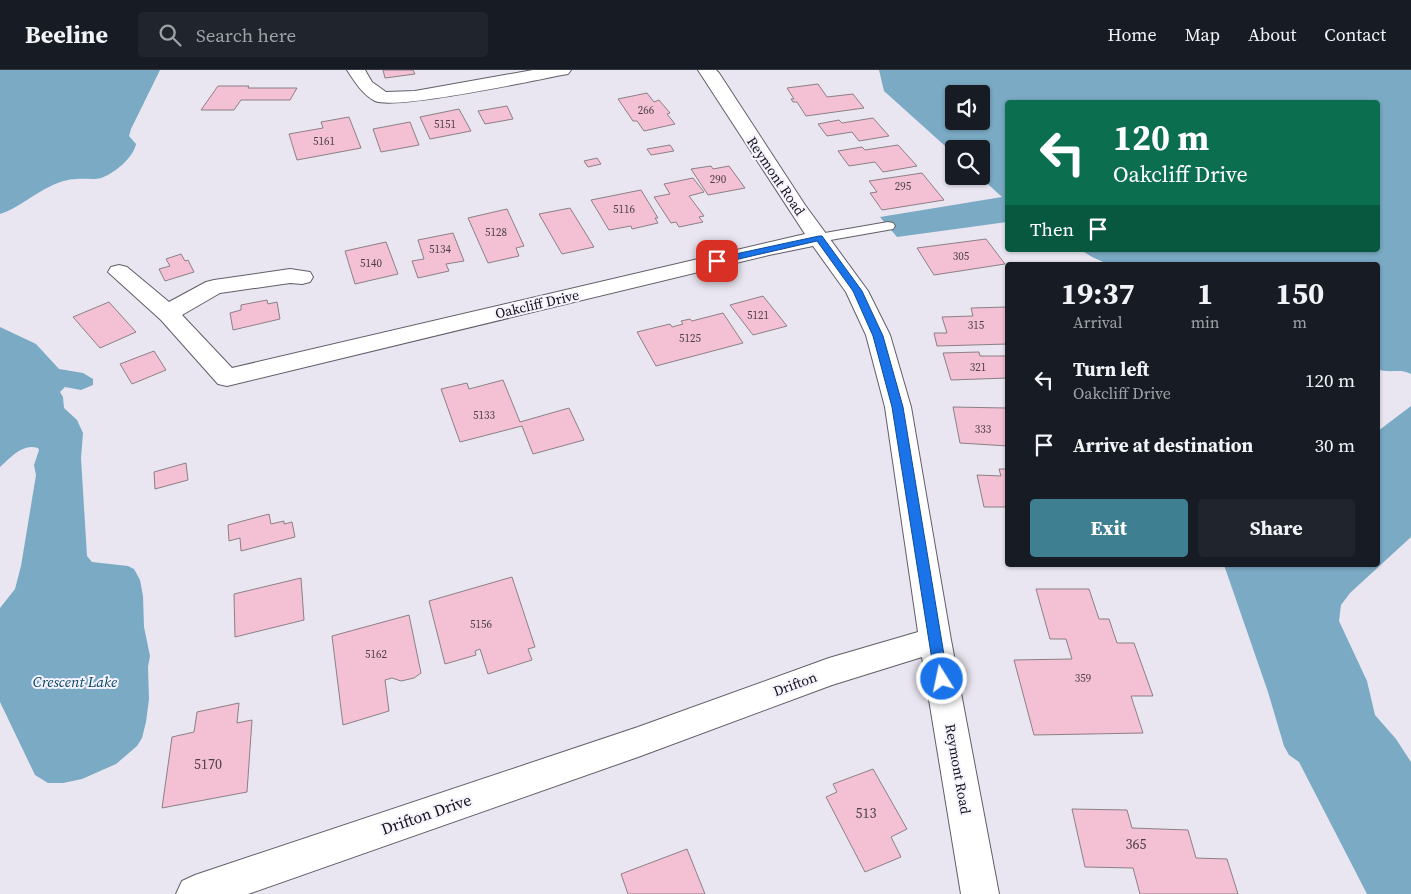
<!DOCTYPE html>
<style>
body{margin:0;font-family:"Source Serif 4",serif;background:#20242c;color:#f1f3f6;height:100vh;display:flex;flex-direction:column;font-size:19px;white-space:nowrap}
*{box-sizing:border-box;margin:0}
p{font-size:16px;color:#9ea1a6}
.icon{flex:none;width:28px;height:28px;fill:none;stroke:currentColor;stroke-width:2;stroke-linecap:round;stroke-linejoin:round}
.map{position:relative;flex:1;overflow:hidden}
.side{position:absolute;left:1005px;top:192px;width:375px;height:305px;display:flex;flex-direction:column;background:#171b24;border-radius:5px;box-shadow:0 1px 4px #0004}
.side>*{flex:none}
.top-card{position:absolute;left:1005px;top:30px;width:375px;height:152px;border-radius:5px;box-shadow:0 1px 4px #0004;background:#0b6e4f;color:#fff;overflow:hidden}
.buttons{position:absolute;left:945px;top:15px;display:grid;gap:10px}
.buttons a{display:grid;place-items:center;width:45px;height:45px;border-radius:5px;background:#171b24;box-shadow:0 1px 4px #0004;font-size:25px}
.pin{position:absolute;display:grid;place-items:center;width:42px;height:42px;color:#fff;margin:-21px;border-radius:10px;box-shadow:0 2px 8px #0006}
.me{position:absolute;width:55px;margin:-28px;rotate:350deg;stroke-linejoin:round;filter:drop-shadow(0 0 4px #0008)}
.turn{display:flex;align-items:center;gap:18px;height:105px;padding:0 25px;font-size:22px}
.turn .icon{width:65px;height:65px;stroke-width:2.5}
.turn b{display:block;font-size:35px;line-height:42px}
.then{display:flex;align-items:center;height:48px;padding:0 25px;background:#0003;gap:10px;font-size:19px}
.eta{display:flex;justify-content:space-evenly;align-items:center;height:85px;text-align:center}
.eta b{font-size:30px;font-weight:700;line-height:35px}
.primary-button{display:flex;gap:10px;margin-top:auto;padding:10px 25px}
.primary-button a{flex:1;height:58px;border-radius:5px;background:#3f7f92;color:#fff;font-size:20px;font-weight:700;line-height:58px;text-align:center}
.primary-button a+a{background:#20242c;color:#f1f3f6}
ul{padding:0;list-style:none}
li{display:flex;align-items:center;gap:15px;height:65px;padding:0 25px}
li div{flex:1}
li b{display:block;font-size:19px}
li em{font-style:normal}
header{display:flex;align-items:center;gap:30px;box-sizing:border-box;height:70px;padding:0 25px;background:#171b24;border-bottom:1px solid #363941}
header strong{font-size:24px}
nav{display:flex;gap:28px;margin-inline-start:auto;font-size:18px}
.search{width:350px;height:45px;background:#20242c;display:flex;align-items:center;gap:12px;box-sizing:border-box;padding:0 18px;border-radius:5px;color:#9ea1a6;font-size:19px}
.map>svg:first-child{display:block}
.water{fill:#7aaac4;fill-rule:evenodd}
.building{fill:#f3c0d4;stroke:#8c8085}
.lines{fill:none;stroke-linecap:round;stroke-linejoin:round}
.lane-casing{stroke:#615e68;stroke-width:2}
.street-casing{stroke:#615e68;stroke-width:2}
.lane{fill:#fff;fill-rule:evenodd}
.street{fill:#fff;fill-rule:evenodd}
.route{fill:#1a73e8;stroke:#114b97}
.labels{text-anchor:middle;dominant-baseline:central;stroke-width:4;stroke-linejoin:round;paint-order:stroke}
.number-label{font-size:11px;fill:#4c3f47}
.street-label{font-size:14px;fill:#151418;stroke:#f6f3ff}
.near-number-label{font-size:14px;fill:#4c3f47}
.water-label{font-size:15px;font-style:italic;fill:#034661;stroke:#f6f3ff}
.near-street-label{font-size:16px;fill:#151418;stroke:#f6f3ff}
</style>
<header>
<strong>Beeline</strong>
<div class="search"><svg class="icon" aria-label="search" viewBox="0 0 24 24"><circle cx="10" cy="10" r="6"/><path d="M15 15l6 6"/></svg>Search here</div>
<nav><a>Home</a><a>Map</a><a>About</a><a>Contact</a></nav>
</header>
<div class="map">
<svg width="1411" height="824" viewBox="0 0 1411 824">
<rect width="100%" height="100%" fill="#e9e6f1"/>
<!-- water -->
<g class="water">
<path d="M0 0H160L131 59 129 66 136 74C133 88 115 103 101 108 94 110 85 108 77 109 68 109 59 112 51 116 33 124 19 138 0 144Z"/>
<path d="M879 0H1411V304C1400 298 1389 304 1378 299V195H1110L1092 187 1081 180H1378V32H1008L1007 152 897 167 880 147 1002 127 979 106H981V79H954V84L884 21ZM954 24H981V51H954Z"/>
<path d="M0 257 36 274 59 299 83 303 93 309V315L81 320 65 317 60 322 63 327 64 338 77 350 83 363 81 388 87 486 92 492 128 496 134 499 140 510 143 526 144 557 150 586 148 597 149 629 146 652 142 668 137 676 116 694 82 709 63 713H48L35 705 0 632V538L15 519 21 496 36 405 34 395 39 380 38 378C23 373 11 387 0 397Z"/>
<polygon points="1411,336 1411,467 1350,523 1341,535 1339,551 1367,611 1375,645 1396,669 1411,692 1411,824 1367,824 1299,692 1289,685 1284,676 1268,622 1224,495 1378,495 1378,361"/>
</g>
<!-- building -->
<g class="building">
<polygon points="383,0 413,0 415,4 385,8"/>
<polygon points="818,14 827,27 853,24 864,38 806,46 797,32 793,32 791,29 794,29 787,18"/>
<polygon points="218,16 249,16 248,18 297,18 290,30 241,30 234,40 201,40"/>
<polygon points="647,23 654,32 659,30 670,43 667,44 675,54 644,61 637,51 633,51 618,29"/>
<polygon points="507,36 513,49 485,54 478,41"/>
<polygon points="459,39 471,61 430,69 420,47"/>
<polygon points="349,47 361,78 297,90 289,64 323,58 321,52"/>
<polygon points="873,48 889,66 859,71 852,62 827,66 818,54 839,50 842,53"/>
<polygon points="410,52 419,75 381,82 373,59"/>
<polygon points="670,75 674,81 651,85 647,79"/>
<polygon points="898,75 917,96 883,102 875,92 849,96 838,81 862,77 865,80"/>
<polygon points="597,88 601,94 588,97 584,91"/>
<polygon points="711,96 713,99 729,96 745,118 708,125 691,99"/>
<polygon points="922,103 944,130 882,140 870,123 877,122 869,111"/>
<polygon points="693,108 704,122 689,126 704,146 699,147 703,152 679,157 676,152 671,153 654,127 670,124 664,114"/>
<polygon points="641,120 658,148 655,148 658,153 632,159 631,156 609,160 591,130"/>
<polygon points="570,138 594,177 562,184 539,144"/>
<polygon points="507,139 524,176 516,178 519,186 488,193 468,148"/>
<polygon points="453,163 464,191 446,194 449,201 418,208 412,191 424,189 418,170"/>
<polygon points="986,169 1005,194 934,205 917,178"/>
<polygon points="386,172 398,204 355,214 345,181"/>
<polygon points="181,184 185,191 188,190 194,202 165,211 159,199 170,196 166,189"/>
<polygon points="763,226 787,256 753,265 730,235"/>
<polygon points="267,230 268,234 277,232 280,249 233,260 230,243 241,240 241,235"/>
<polygon points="109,232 136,262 100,278 73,247"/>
<polygon points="1008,237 1008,274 937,276 934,263 947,263 942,247 973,246 971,238"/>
<polygon points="723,243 743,273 656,296 637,262 670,254 672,257 683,254 681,251 690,249 692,251"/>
<polygon points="154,281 166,300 132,314 120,294"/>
<polygon points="979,282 980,286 1008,286 1008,311 1007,308 951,310 943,283"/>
<polygon points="503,310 520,352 569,338 584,370 533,384 522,356 460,372 441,319 467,313 469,319"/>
<polygon points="953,337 1006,338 1008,376 960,373"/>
<polygon points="186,393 188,410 155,419 154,402"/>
<polygon points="999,399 1008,399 1008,437 984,437 977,405 1001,406"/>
<polygon points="269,444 271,454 284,451 284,454 292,452 295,467 241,481 240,468 229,471 228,455"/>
<polygon points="512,507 535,577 528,579 532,590 488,604 480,579 475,581 476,585 445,594 429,531"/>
<polygon points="301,508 304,550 235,567 234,524"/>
<polygon points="1036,519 1089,519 1099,549 1109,549 1117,573 1134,573 1153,626 1131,626 1143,663 1034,665 1014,590 1072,589 1066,569 1050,569"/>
<polygon points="409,545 421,603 414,608 401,611 392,608 385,610 389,641 343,655 332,566"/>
<polygon points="239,633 237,653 252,650 247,722 162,738 172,667 194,662 197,642"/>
<polygon points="873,699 907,759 891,767 901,787 865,802 826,727 837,722 833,714"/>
<polygon points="1072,739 1127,740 1132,758 1188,760 1196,788 1227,789 1238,824 1140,824 1133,798 1085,797"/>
<polygon points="687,779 705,824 628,824 621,804"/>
</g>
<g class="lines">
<defs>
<polygon id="lane" points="888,152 893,153 895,156 893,159 819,172 812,168 819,164"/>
<g id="street">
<path d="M347 0H365L372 12 386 22 415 21 533 0H571L568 4 562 5C532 11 396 40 375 31 362 24 355 12 347 0Z"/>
<polygon points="698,0 716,0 719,3 805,135 868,221 890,265 911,337 951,570 999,824 961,824 922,587 832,615 638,687 248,824 176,824 182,811 195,805 638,657 829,588 918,562 885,337 866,265 846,222 813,176 769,185 227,316 218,314 161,250 108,202 111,197 119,195 127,197 169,232 206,212 214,210 290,199 310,202 313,207 310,212 302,214 290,213 220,223 182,245 232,298 805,164"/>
</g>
</defs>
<!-- lane casing -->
<use href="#lane" class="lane-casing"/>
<!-- street casing -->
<use href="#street" class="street-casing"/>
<!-- lane -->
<use href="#lane" class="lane"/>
<!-- street -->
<use href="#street" class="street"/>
</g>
<!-- route -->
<polygon class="route" points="819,166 822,166 862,221 883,266 903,337 948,609 946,613 942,615 937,613 935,609 892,337 873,266 853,221 817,171 717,194 712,191 717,188"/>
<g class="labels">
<!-- number labels -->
<g class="number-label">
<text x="646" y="40">266</text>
<text x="445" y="54">5151</text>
<text x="324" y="71">5161</text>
<text x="718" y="109">290</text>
<text x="903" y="116">295</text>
<text x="624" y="139">5116</text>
<text x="496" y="162">5128</text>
<text x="440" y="179">5134</text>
<text x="961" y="186">305</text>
<text x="371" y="193">5140</text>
<text x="758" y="245">5121</text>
<text x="976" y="255">315</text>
<text x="690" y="268">5125</text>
<text x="978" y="297">321</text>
<text x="484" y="345">5133</text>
<text x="983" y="359">333</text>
<text x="481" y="554">5156</text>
<text x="376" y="584">5162</text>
<text x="1083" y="608">359</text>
</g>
<!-- street labels -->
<g class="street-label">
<text transform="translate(776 106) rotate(56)">Reymont Road</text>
<text transform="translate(537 234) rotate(-13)">Oakcliff Drive</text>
<text transform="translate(795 614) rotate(-20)">Drifton</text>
<text transform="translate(958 699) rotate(80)">Reymont Road</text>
</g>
<!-- near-number labels -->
<g class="near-number-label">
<text x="208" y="694">5170</text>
<text x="866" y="743">513</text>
<text x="1136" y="774">365</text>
</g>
<!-- water labels -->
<g class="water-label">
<text x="75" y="611">Crescent Lake</text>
</g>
<!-- near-street labels -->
<g class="near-street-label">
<text transform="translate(426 744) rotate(-19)">Drifton Drive</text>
</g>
</g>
</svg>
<div class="buttons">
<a><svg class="icon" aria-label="sound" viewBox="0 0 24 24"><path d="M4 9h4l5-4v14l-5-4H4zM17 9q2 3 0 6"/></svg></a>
<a><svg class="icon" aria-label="search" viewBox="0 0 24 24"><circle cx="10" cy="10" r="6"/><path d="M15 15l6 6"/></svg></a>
</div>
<div class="pin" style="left:717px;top:191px;background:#d93025"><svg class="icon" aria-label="arrive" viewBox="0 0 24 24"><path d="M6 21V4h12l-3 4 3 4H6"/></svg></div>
<svg class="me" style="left:942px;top:609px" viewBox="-20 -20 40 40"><circle r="17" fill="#1a73e8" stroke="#fff" stroke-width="3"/><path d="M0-11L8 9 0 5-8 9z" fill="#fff"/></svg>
<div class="top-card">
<div class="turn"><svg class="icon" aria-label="left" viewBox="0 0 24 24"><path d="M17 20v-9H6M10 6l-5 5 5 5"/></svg><div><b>120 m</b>Oakcliff Drive</div></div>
<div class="then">Then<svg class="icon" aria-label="arrive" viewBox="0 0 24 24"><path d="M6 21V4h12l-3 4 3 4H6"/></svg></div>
</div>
<section class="side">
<div class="eta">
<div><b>19:37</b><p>Arrival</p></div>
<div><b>1</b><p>min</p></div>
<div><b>150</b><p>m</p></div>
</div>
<ul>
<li><svg class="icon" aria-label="left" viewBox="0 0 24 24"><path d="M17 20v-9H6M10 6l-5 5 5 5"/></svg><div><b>Turn left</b><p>Oakcliff Drive</p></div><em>120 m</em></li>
<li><svg class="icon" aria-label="arrive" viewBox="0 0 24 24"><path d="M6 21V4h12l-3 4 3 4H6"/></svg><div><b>Arrive at destination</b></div><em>30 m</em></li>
</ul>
<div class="primary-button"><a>Exit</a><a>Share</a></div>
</section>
</div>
